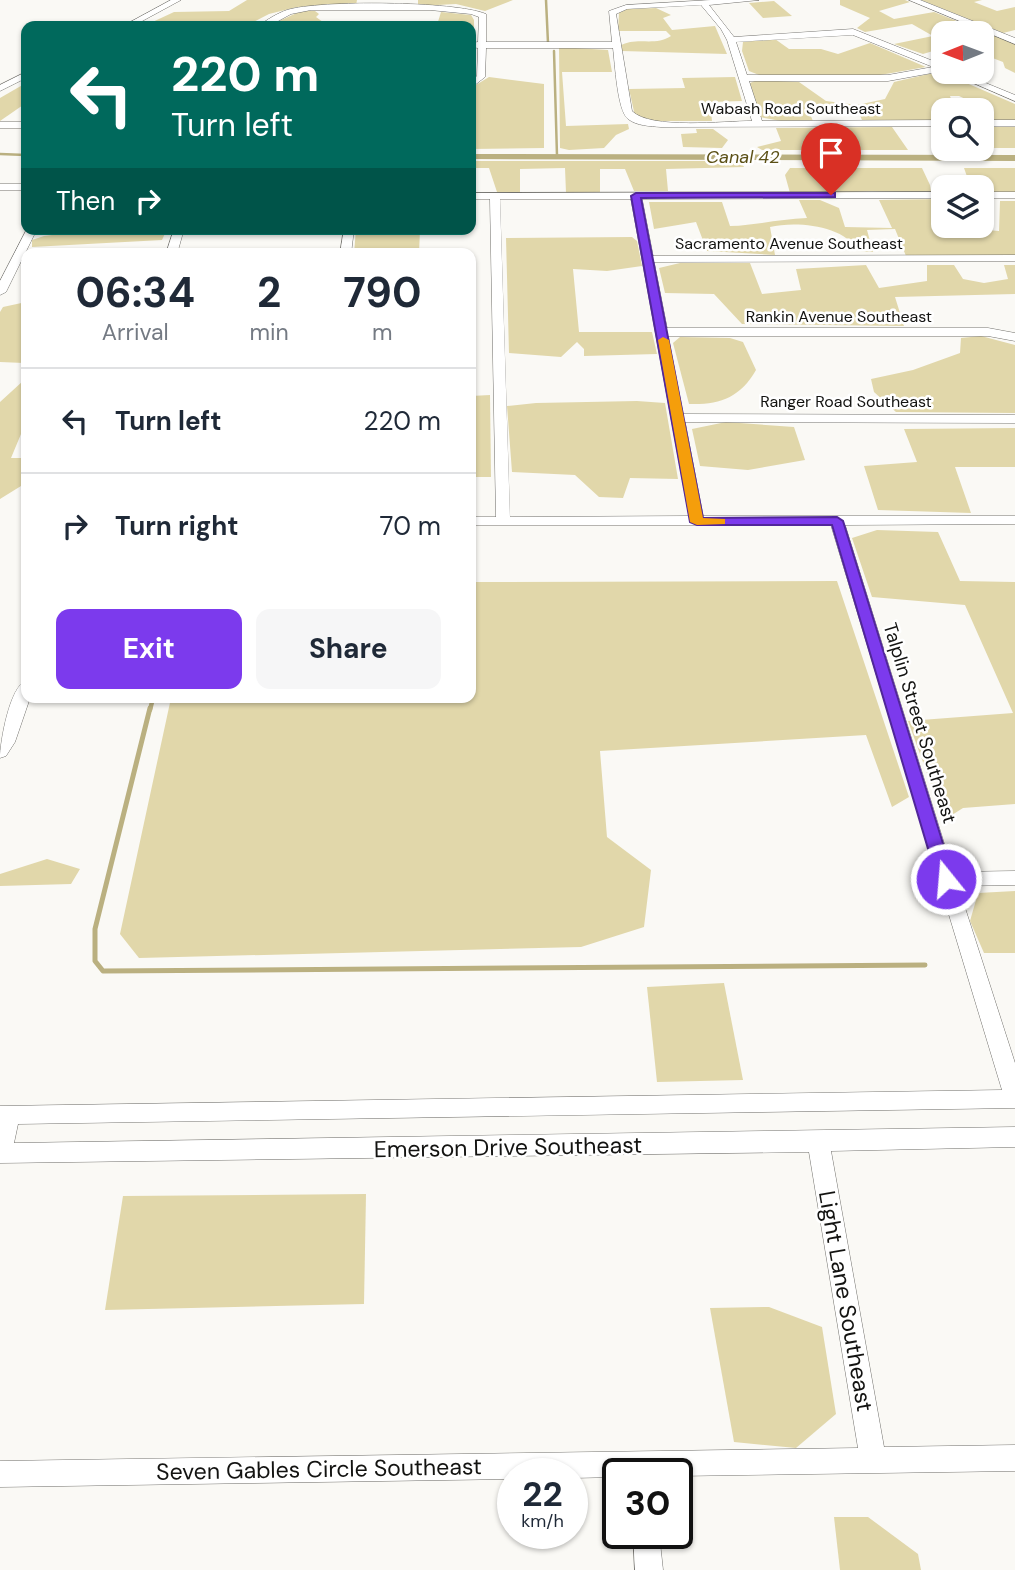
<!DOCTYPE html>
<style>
body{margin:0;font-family:"DM Sans",sans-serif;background:#f6f6f7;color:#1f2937;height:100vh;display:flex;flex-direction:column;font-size:26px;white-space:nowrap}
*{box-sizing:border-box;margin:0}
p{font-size:23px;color:#747a83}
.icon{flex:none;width:38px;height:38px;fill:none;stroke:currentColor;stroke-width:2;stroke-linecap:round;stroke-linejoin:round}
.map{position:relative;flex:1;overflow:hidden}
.details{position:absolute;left:21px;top:248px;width:455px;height:455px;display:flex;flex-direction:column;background:#fff;border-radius:14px;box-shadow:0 2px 5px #0004}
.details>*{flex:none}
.hud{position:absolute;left:21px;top:21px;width:455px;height:214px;border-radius:14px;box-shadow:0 2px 5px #0004;background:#00695c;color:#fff;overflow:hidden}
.needle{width:46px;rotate:269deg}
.tools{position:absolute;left:931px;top:21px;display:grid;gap:14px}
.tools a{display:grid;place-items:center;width:63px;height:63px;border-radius:14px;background:#fff;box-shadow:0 2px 5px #0004;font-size:35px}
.speed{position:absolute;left:497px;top:1458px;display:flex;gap:14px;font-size:35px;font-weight:700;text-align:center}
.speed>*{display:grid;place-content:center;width:91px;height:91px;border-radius:50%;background:#fff;box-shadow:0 2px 5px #0004;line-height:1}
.speed small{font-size:18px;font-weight:400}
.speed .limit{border:4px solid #111;border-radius:10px;background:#fff;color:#111}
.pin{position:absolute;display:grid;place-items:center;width:60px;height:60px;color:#fff;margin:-72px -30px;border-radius:50% 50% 50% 0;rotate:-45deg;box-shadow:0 0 7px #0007}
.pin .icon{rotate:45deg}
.me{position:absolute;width:77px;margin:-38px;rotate:343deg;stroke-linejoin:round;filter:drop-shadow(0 0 5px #0008)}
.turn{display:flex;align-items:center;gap:24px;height:147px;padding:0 35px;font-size:32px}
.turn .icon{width:91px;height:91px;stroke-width:2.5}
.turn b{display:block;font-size:49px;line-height:60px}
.then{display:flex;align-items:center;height:66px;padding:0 35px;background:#0003;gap:14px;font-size:26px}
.eta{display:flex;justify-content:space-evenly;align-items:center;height:119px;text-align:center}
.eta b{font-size:42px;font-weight:700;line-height:49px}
.cta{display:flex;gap:14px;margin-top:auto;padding:14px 35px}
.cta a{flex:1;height:80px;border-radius:14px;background:#7c3aed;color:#fff;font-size:28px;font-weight:700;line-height:80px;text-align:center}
.cta a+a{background:#f6f6f7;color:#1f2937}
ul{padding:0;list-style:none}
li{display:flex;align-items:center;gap:21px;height:105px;padding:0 35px;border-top:2px solid #e0e1e3}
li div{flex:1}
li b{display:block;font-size:26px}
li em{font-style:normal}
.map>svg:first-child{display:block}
.green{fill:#e1d7aa}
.water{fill:#bab080}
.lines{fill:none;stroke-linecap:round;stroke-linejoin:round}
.stream-far2{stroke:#bab080;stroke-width:2.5}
.stream-far1{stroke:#bab080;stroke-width:4.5}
.stream{stroke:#bab080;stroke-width:5}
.minor-casing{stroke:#72716d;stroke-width:1}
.minor{fill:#fff;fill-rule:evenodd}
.route{fill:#7c3aed;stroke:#51269a;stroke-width:2}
.slow{fill:#f59e0b}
.labels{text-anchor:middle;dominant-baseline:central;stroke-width:5;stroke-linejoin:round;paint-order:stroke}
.far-street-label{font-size:16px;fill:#131311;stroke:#fff}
.far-water-label{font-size:18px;font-style:italic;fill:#5b5016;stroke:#fff}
.street-label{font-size:19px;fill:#131311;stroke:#fff}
.near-street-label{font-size:23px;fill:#131311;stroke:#fff}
</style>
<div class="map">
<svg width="1015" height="1570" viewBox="0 0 1015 1570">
<rect width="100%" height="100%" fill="#faf9f5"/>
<!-- green -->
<g class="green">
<polygon points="247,0 357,0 356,5 297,7 269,14 246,26 146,25 174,12 229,11"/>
<polygon points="418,0 513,0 485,11 456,4 418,6"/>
<polygon points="840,0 905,0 910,2 879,11 894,19 934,12 1015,44 1015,73 1005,68 1003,62 982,54 982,33 943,33 943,48 923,54 894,44 933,36 912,24 865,32 857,28 870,18 840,5"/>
<polygon points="921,0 982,0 974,2 997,11 1015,7 1015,30 1003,33"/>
<polygon points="774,1 792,16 763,18 749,3"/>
<path d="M656 8 671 15 663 18 672 30 715 26 727 54 622 51 620 46C636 36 655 47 671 36L666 31H618L619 13 627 9Z"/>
<polygon points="301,11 315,11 319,14 316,17 327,25 373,26 268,26"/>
<polygon points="441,12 471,15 474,20 474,42 471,42 471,26 421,26 437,25"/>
<polygon points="775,39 789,49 821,49 838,54 870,43 926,67 880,75 759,75 749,71 742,51 743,42"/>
<polygon points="559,47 608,50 612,72 562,72 566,126 628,124 629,129 616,135 604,148 569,150 560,148"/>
<polygon points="933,73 948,75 1015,104 1015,120 999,121 987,118 987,109 959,96 950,96 955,110 943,110 943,121 862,120 857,109 806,105 813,121 786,122 760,117 750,83 757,80 799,82 826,101 857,105 885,99 894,82"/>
<polygon points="489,77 544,84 544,148 471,149 471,88"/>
<polygon points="735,77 742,101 710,102 712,121 656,121 635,116 629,89 685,88 682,78"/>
<polygon points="26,83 26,103 0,121 0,98"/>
<polygon points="892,127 908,150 762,150 757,147 781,141 776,128"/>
<polygon points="982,127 1015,127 1015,148 987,148 982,139"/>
<polygon points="696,129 713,129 728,140 722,148 683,147 681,134 697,133"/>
<polygon points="471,161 741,161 744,167 666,169 668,191 634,191 625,169 600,169 600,192 566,193 565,168 520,169 520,192 497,192 489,168 471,168"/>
<polygon points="790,168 922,168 930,185 931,193 871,191 826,194 790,193 785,175"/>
<polygon points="964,168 1015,168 1015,193 982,192 982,187 970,185"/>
<path d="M942 199 943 226 999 231 1000 201H1015V256H906L895 229 867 230 873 252 858 251C844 225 796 221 770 227L775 255 707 251 696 222 654 229 649 202H722L730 226C757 225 780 219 807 218L799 200H820L839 208 845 227 892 228 879 200Z"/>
<polygon points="100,229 167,229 162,240 32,247 32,240 44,236"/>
<polygon points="356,229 420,229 419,254 354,254"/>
<polygon points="632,237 637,241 642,266 607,271 573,269 579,332 652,332 657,354 584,356 584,349 577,342 561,357 509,353 506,238"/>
<polygon points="680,263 750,263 762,294 801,290 796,269 866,265 879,288 927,281 927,265 954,265 963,279 984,283 1008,279 1004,265 1015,265 1015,294 895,297 904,326 742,324 714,294 665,293 659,268"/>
<polygon points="26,302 26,433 21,434 11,458 26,458 26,486 21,486 0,499 0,402 23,381 24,363 0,362 0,312 3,307"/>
<polygon points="981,336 1015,345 1015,413 896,412 874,392 871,379 913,370 960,353 961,338"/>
<path d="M680 337 730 338 743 342 756 370C740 398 719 405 689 404L673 343Z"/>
<polygon points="490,395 491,477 471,477 471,396"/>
<polygon points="637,401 665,403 678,479 630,478 623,498 599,497 575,475 512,472 507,406 536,403"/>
<polygon points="726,422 794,427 805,460 748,470 700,466 692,429"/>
<polygon points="1015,428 1015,467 955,467 971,513 878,510 864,466 917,462 904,429"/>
<polygon points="877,530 938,532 960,581 1015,582 1015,804 963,808 944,820 908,721 1013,713 965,605 872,597 852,538"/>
<polygon points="837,581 909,797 892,807 866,735 600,751 607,837 651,870 644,927 581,947 139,958 120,934 171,698 471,698 471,582"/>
<polygon points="47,859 80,869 71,884 0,886 0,874"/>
<polygon points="1015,891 1015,953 984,953 970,921 978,893"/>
<polygon points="724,983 743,1080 657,1082 647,987"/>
<polygon points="366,1194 364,1304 105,1310 123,1196"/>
<polygon points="769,1307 822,1327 836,1414 796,1448 734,1442 710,1308"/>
<polygon points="834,1517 868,1517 918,1554 921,1570 840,1570"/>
</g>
<!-- water -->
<polygon class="water" points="471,154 1015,155 1015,161 471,159"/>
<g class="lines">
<!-- stream-far2 -->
<g class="stream-far2">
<polyline points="546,0 548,43"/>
<polyline points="554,51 557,156"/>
<polyline points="0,154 26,155"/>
</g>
<!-- stream-far1 -->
<polyline class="stream-far1" points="150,710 153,698"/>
<!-- stream -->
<polyline class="stream" points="150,708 95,929 95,961 103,971 925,965"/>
<defs>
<g id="minor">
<polygon points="171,0 181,0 133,26 123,26"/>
<path d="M711 0H759L709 5 734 37 853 29 943 65V71L888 81H749L762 121 943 120V126L661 127C650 126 637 126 628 119 617 110 615 63 613 48H486L485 77 471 88V81L477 76 478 48 471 47V43L478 42 479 17 471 14 430 10H311L291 14 269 26H259C266 20 278 13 287 10 319 0 455 1 486 14V42H612L609 11 626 5ZM701 5 721 29 727 40 752 121C724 121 651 130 632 111L616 14 627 9ZM853 35 933 67 888 75H747L736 42Z"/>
<polygon points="909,0 920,0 1015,38 1015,44"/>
<polygon points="26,72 26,78 0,91 0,85"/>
<polygon points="948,72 959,72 1015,95 1015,101"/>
<rect x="982" y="120" width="33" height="6"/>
<rect x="0" y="122" width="26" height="6"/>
<rect x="0" y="184" width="26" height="6"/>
<path d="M943 192V198L642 199 653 256 1015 255V261L654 262 667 328H988L1015 333V341L988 336H668L683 414 1015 415V423L685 422 703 516H1015V524L845 525 953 872 1015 871V885L958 886 1015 1063V1108L18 1124 14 1143 1015 1127V1147L831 1151 884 1447 1015 1445V1471L677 1476V1474H618V1477L572 1478V1474H513V1479L0 1487V1461L858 1448 809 1152 0 1163V1106L1002 1090 831 525H471V517H496L490 199H471V193ZM500 199H631L689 516 510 517Z"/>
<rect x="982" y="192" width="33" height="6"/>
<polygon points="27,229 37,229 6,292 0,295 0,281"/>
<polygon points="174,229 184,229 177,254 166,254"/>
<polygon points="344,229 354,229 351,254 340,254"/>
<path d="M26 681V698H30L15 742 6 756 0 758C0 742 10 685 26 681Z"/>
<polygon points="633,1533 659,1533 663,1570 635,1570"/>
</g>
</defs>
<!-- minor casing -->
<use href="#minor" class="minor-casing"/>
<!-- minor -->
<use href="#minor" class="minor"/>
</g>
<!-- route -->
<polygon class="route" points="831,193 835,193 835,197 641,198 703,518 837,517 843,521 954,879 952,884 940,884 937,879 832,525 697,525 690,522 631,196 636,193"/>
<!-- slow -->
<polygon class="slow" points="663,337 669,340 703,518 725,519 725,524 697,525 690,522 658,340"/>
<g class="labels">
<!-- far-street labels -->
<g class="far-street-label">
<text x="791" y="108">Wabash Road Southeast</text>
<text x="789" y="243">Sacramento Avenue Southeast</text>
<text x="839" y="316">Rankin Avenue Southeast</text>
<text x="846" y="401">Ranger Road Southeast</text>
</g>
<!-- far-water labels -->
<g class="far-water-label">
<text x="743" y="157">Canal 42</text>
</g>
<!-- street labels -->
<g class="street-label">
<text transform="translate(920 723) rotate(73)">Talplin Street Southeast</text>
</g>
<!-- near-street labels -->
<g class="near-street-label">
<text transform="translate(508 1147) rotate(-1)">Emerson Drive Southeast</text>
<text transform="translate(846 1301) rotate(80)">Light Lane Southeast</text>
<text transform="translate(319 1469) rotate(-1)">Seven Gables Circle Southeast</text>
</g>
</g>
</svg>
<div class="tools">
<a><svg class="needle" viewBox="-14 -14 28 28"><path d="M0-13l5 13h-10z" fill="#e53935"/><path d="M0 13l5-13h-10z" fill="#747a83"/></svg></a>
<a><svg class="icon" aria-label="search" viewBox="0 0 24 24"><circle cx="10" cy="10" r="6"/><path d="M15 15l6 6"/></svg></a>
<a><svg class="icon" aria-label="layers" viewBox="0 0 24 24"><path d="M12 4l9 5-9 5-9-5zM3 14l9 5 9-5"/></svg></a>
</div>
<div class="speed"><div>22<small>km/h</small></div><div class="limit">30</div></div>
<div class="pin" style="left:831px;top:195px;background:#d93025"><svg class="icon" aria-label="arrive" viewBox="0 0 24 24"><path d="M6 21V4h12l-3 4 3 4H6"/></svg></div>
<svg class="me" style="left:946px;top:879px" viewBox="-20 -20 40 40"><circle r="17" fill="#7c3aed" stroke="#fff" stroke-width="3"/><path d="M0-11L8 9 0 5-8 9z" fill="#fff"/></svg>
<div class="hud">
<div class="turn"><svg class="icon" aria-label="left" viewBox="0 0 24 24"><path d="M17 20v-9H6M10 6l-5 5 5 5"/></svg><div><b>220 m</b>Turn left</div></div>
<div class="then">Then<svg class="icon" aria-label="right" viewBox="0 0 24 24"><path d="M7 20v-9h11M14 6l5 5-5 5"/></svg></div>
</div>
<section class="details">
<div class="eta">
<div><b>06:34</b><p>Arrival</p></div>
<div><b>2</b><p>min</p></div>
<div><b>790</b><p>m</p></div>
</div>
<ul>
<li><svg class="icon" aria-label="left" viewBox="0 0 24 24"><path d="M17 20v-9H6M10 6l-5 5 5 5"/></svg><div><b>Turn left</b></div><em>220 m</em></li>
<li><svg class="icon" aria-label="right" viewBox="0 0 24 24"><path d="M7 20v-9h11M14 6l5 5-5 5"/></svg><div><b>Turn right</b></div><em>70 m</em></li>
</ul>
<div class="cta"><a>Exit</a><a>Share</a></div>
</section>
</div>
